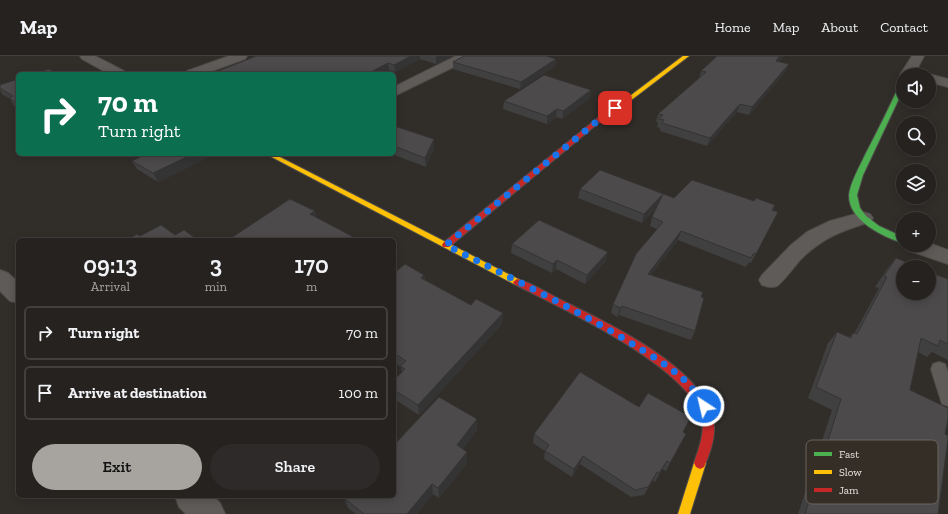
<!DOCTYPE html>
<meta charset="utf-8">
<style>
body{margin:0;font-family:"Zilla Slab",serif;background:#2d2a29;color:#f1f3f6;height:100vh;display:flex;flex-direction:column;font-size:15px;white-space:nowrap}
*{box-sizing:border-box;margin:0}
p{font-size:13px;color:#a3a4a5}
.icon{flex:none;width:22px;height:22px;fill:none;stroke:currentColor;stroke-width:2;stroke-linecap:round;stroke-linejoin:round}
.map{position:relative;flex:1;overflow:hidden}
.drawer{position:absolute;left:16px;top:182px;width:380px;height:260px;display:flex;flex-direction:column;background:#252220;border-radius:6px;box-shadow:0 2px 10px #0003,0 0 0 1px #423f3e}
.drawer>*{flex:none}
.banner{position:absolute;left:16px;top:16px;width:380px;height:84px;border-radius:6px;box-shadow:0 2px 10px #0003,0 0 0 1px #423f3e;background:#0b6e4f;color:#fff;overflow:hidden}
.fabs{position:absolute;left:896px;top:12px;display:grid;gap:8px}
.fabs a{display:grid;place-items:center;width:40px;height:40px;border-radius:50%;background:#252220;box-shadow:0 2px 10px #0003,0 0 0 1px #423f3e;font-size:20px}
.pin{position:absolute;display:grid;place-items:center;width:34px;height:34px;color:#fff;margin:-17px;border-radius:8px;box-shadow:0 2px 6px #0006}
.me{position:absolute;width:44px;margin:-22px;rotate:325deg;stroke-linejoin:round;filter:drop-shadow(0 0 3px #0008)}
.turn{display:flex;align-items:center;gap:14px;height:84px;padding:0 16px;font-size:18px}
.turn .icon{width:52px;height:52px;stroke-width:2.5}
.turn b{display:block;font-size:28px;line-height:34px}
.eta{display:flex;justify-content:space-evenly;align-items:center;height:68px;text-align:center}
.eta b{font-size:24px;font-weight:600;line-height:28px}
.cta{display:flex;gap:8px;margin-top:auto;padding:8px 16px}
.cta a{flex:1;height:46px;border-radius:24px;background:#a7a39f;color:#111;font-size:16px;font-weight:600;line-height:46px;text-align:center}
.cta a+a{background:#2d2a29;color:#f1f3f6}
ul{padding:0;list-style:none}
li{display:flex;align-items:center;gap:12px;height:54px;margin:0 8px 6px;padding:0 8px;border:2px solid #423f3e;border-radius:6px}
li div{flex:1}
li b{display:block;font-size:15px}
li em{font-style:normal}
header{display:flex;align-items:center;gap:24px;box-sizing:border-box;height:56px;padding:0 20px;background:#252220;border-bottom:1px solid #423f3e}
header strong{font-size:19px}
nav{display:flex;gap:22px;margin-inline-start:auto;font-size:14px}
.map>svg:first-child{display:block}
.lines{fill:none;stroke-linecap:round;stroke-linejoin:round}
.lane-casing{stroke:#4e4b48;stroke-width:2}
.street-casing{stroke:#4e4b48;stroke-width:2}
.fast-casing{stroke:#4e4b48;stroke-width:2}
.slow-casing{stroke:#4e4b48;stroke-width:2}
.jam-casing{stroke:#4e4b48;stroke-width:2}
.lane{fill:#5e5b59;fill-rule:evenodd}
.street{fill:#5e5b59;fill-rule:evenodd}
.fast{fill:#4caf50;fill-rule:evenodd}
.slow{fill:#ffc107;fill-rule:evenodd}
.jam{fill:#c62828;fill-rule:evenodd}
.wall{fill:#414040}
.shaded-wall{fill:#353434}
.building{fill:#4c4a4a;stroke:#353434}
.route{stroke:#1a73e8;stroke-width:7;stroke-dasharray:0 12.6}
.key{fill:#342e27;stroke:#69645e;stroke-width:1}
.key-label{font-size:11px;fill:#e6e2de}
</style>
<header>
<strong>Map</strong>
<nav><a>Home</a><a>Map</a><a>About</a><a>Contact</a></nav>
</header>
<div class="map">
<svg width="948" height="458" viewBox="0 0 948 458">
<rect width="100%" height="100%" fill="#312e2a"/>
<g class="lines">
<defs>
<polygon id="lane" points="939,306 945,308 948,316 948,350 942,348 931,313 933,308"/>
<g id="street">
<polygon points="80,0 95,0 124,15 126,18 109,18 82,3"/>
<polygon points="229,0 247,0 245,3 204,18 185,18 187,15"/>
<polygon points="456,0 472,0 470,3 394,40 394,31"/>
<polygon points="912,0 924,0 914,19 903,19 902,22 900,19"/>
<polygon points="929,18 948,23 948,31 929,26 929,19 925,19"/>
<path d="M863 156 870 158 873 162 870 166C841 175 822 182 800 204 794 211 784 225 777 230 772 232 767 231 762 229L759 224 762 219 791 189 807 176 830 165Z"/>
<polygon points="929,187 948,194 948,208 907,194 904,189 929,189"/>
<polygon points="0,214 8,217 18,226 18,247 10,245 0,235"/>
<polygon points="175,440 213,440 220,447 225,458 186,458 179,451"/>
</g>
<path id="fast" d="M903 26V34L863 119 857 139 860 152 866 160 879 170 903 181V187C883 181 848 164 849 139 850 127 860 110 865 99 877 76 889 52 900 28Z"/>
<g id="slow">
<polygon points="683,0 689,0 630,45 626,45 626,43"/>
<polygon points="266,98 274,98 520,224 521,226 517,229 514,228"/>
<polygon points="700,401 704,403 706,407 690,458 678,458 694,407 696,403"/>
</g>
<g id="jam">
<polygon points="626,43 631,44 608,59 449,191 443,191 442,189 443,187 604,57"/>
<path d="M517 223C532 227 547 237 561 244 606 266 695 308 712 358 718 375 711 395 704 411L700 413 696 411 694 407C699 392 706 375 701 359 684 308 561 252 514 228L513 226Z"/>
</g>
</defs>
<!-- lane casing -->
<use href="#lane" class="lane-casing"/>
<!-- street casing -->
<use href="#street" class="street-casing"/>
<!-- fast casing -->
<use href="#fast" class="fast-casing"/>
<!-- slow casing -->
<use href="#slow" class="slow-casing"/>
<!-- jam casing -->
<use href="#jam" class="jam-casing"/>
<!-- lane -->
<use href="#lane" class="lane"/>
<!-- street -->
<use href="#street" class="street"/>
<!-- fast -->
<use href="#fast" class="fast"/>
<!-- slow -->
<use href="#slow" class="slow"/>
<!-- jam -->
<use href="#jam" class="jam"/>
</g>
<!-- wall -->
<g class="wall">
<polygon points="256,0 453,0 436,8 420,3 395,16 389,14"/>
<polygon points="717,0 784,0 779,6 789,8 786,15 749,59 737,56 707,90 660,75 660,72 657,71 658,66 656,66 658,58 699,23 701,15"/>
<polygon points="556,3 555,10 520,33 453,13 453,6"/>
<polygon points="18,23 18,52 14,50 10,43 2,38 0,34 0,29"/>
<polygon points="591,34 590,42 562,63 556,61 547,68 503,53 504,45"/>
<polygon points="394,70 434,83 434,92 426,111 392,98 394,98"/>
<polygon points="212,99 158,126 137,113 132,105"/>
<polygon points="580,133 674,142 754,145 775,149 773,154 778,156 751,207 749,206 746,211 678,184 651,219 701,241 695,275 691,284 619,259 617,261 611,257 613,248 657,173 650,170 652,161 658,150 642,167 578,142"/>
<polygon points="512,188 606,205 585,228 556,213 552,217 511,197"/>
<polygon points="896,202 948,226 948,304 932,296 927,301 918,296 910,334 945,378 938,458 798,458 832,354 808,342 828,287 837,276 849,281 853,277 854,278 879,232 875,231 887,213"/>
<polygon points="394,217 424,219 425,224 471,249 503,257 502,268 419,359 394,343 394,324 402,316 401,311 394,306"/>
<polygon points="477,363 477,374 463,393 467,396 467,407 439,442 433,438 417,458 356,458 348,452 344,442"/>
<polygon points="683,376 686,378 666,415 662,413 655,426 653,424 644,439 631,441 580,408 572,421 544,403 545,395 533,387 534,378"/>
</g>
<!-- shaded-wall -->
<g class="shaded-wall">
<polygon points="411,0 420,0 420,3 395,16 394,9"/>
<polygon points="437,0 453,0 436,8 436,1"/>
<polygon points="780,0 784,0 783,1 773,12 776,5"/>
<polygon points="556,3 555,10 520,33 521,26"/>
<polygon points="388,7 389,14 382,18 367,18"/>
<polygon points="789,8 786,15 749,59 752,51"/>
<polygon points="591,34 590,42 562,63 563,55"/>
<polygon points="740,48 737,56 707,90 710,82"/>
<polygon points="557,53 556,61 547,68 547,60"/>
<polygon points="434,83 434,92 426,111 425,102"/>
<polygon points="193,98 211,98 212,99 158,126 153,117"/>
<polygon points="663,138 660,147 642,167 644,158"/>
<polygon points="315,155 318,164 310,158"/>
<polygon points="681,175 678,184 645,227 648,218"/>
<polygon points="608,196 606,205 585,228 587,219"/>
<polygon points="557,204 556,213 552,217 553,208"/>
<polygon points="424,219 425,230 421,222"/>
<polygon points="622,250 619,259 617,261 620,252"/>
<polygon points="503,257 502,268 419,359 418,349"/>
<polygon points="477,363 477,374 458,400 457,389"/>
<polygon points="467,396 467,407 439,442 438,432"/>
<polygon points="583,400 580,408 572,421 574,413"/>
<polygon points="432,428 433,438 417,458 407,458"/>
</g>
<!-- building -->
<g class="building">
<polygon points="256,0 411,0 394,9 388,7 367,18 211,18"/>
<polygon points="464,0 546,0 556,3 521,26 453,6"/>
<polygon points="717,0 780,0 776,5 789,8 752,51 740,48 710,82 662,67 664,64 659,63 663,59 658,58 706,16 701,15"/>
<polygon points="49,13 58,18 34,18"/>
<polygon points="544,19 591,34 563,55 557,53 547,60 504,45"/>
<polygon points="18,23 18,48 9,42 13,40 0,32 0,29"/>
<polygon points="394,70 434,83 425,102 394,90"/>
<polygon points="146,98 193,98 153,117 132,105"/>
<polygon points="600,114 674,142 692,124 754,145 756,142 775,149 772,154 778,156 756,198 754,197 751,202 681,175 648,218 703,236 701,241 704,242 695,275 622,250 620,252 613,248 636,198 663,166 652,161 663,138 644,158 580,133"/>
<polygon points="290,143 315,155 310,158 359,184 228,184"/>
<polygon points="539,164 608,196 587,219 557,204 553,208 512,188"/>
<polygon points="161,169 175,179 184,174 198,184 202,181 207,184 127,184 137,178 140,180"/>
<polygon points="896,202 918,211 903,211 903,237 929,237 929,216 948,223 948,288 940,284 938,290 921,282 910,334 948,352 948,363 945,378 948,380 948,383 938,458 805,458 841,343 816,331 837,276 851,282 853,277 857,278 887,221 884,220"/>
<polygon points="405,208 424,219 421,222 471,249 476,243 503,257 418,349 394,334 394,324 405,313 400,310 406,305 394,297 394,217"/>
<polygon points="580,316 639,351 648,337 691,361 683,376 686,378 670,407 667,405 659,417 657,416 648,431 635,434 583,400 574,413 545,395 549,389 534,378"/>
<polygon points="439,341 477,363 457,389 467,396 438,432 432,428 407,458 364,458 344,442 346,440 394,440 394,389"/>
</g>
<g class="lines">
<!-- route -->
<path class="route" d="M615 52 606 58 446 189C508 221 572 251 631 287 657 303 690 321 704 350"/>
</g>
<!-- legend -->
<rect x="806" y="384" width="132" height="64" rx="6" class="key"/>
<rect x="814" y="396" width="18" height="4" fill="#4caf50"/>
<rect x="814" y="414" width="18" height="4" fill="#ffc107"/>
<rect x="814" y="432" width="18" height="4" fill="#c62828"/>
<g class="key-label">
<text x="839" y="402">Fast</text>
<text x="839" y="420">Slow</text>
<text x="839" y="438">Jam</text>
</g>
</svg>
<div class="fabs">
<a><svg class="icon" aria-label="sound" viewBox="0 0 24 24"><path d="M4 9h4l5-4v14l-5-4H4zM17 9q2 3 0 6"/></svg></a>
<a><svg class="icon" aria-label="search" viewBox="0 0 24 24"><circle cx="10" cy="10" r="6"/><path d="M15 15l6 6"/></svg></a>
<a><svg class="icon" aria-label="layers" viewBox="0 0 24 24"><path d="M12 4l9 5-9 5-9-5zM3 14l9 5 9-5"/></svg></a>
<a>+</a>
<a>−</a>
</div>
<div class="pin" style="left:615px;top:52px;background:#d93025"><svg class="icon" aria-label="arrive" viewBox="0 0 24 24"><path d="M6 21V4h12l-3 4 3 4H6"/></svg></div>
<svg class="me" style="left:704px;top:350px" viewBox="-20 -20 40 40"><circle r="17" fill="#1a73e8" stroke="#fff" stroke-width="3"/><path d="M0-11L8 9 0 5-8 9z" fill="#fff"/></svg>
<div class="banner">
<div class="turn"><svg class="icon" aria-label="right" viewBox="0 0 24 24"><path d="M7 20v-9h11M14 6l5 5-5 5"/></svg><div><b>70 m</b>Turn right</div></div>
</div>
<section class="drawer">
<div class="eta">
<div><b>09:13</b><p>Arrival</p></div>
<div><b>3</b><p>min</p></div>
<div><b>170</b><p>m</p></div>
</div>
<ul>
<li><svg class="icon" aria-label="right" viewBox="0 0 24 24"><path d="M7 20v-9h11M14 6l5 5-5 5"/></svg><div><b>Turn right</b></div><em>70 m</em></li>
<li><svg class="icon" aria-label="arrive" viewBox="0 0 24 24"><path d="M6 21V4h12l-3 4 3 4H6"/></svg><div><b>Arrive at destination</b></div><em>100 m</em></li>
</ul>
<div class="cta"><a>Exit</a><a>Share</a></div>
</section>
</div>
